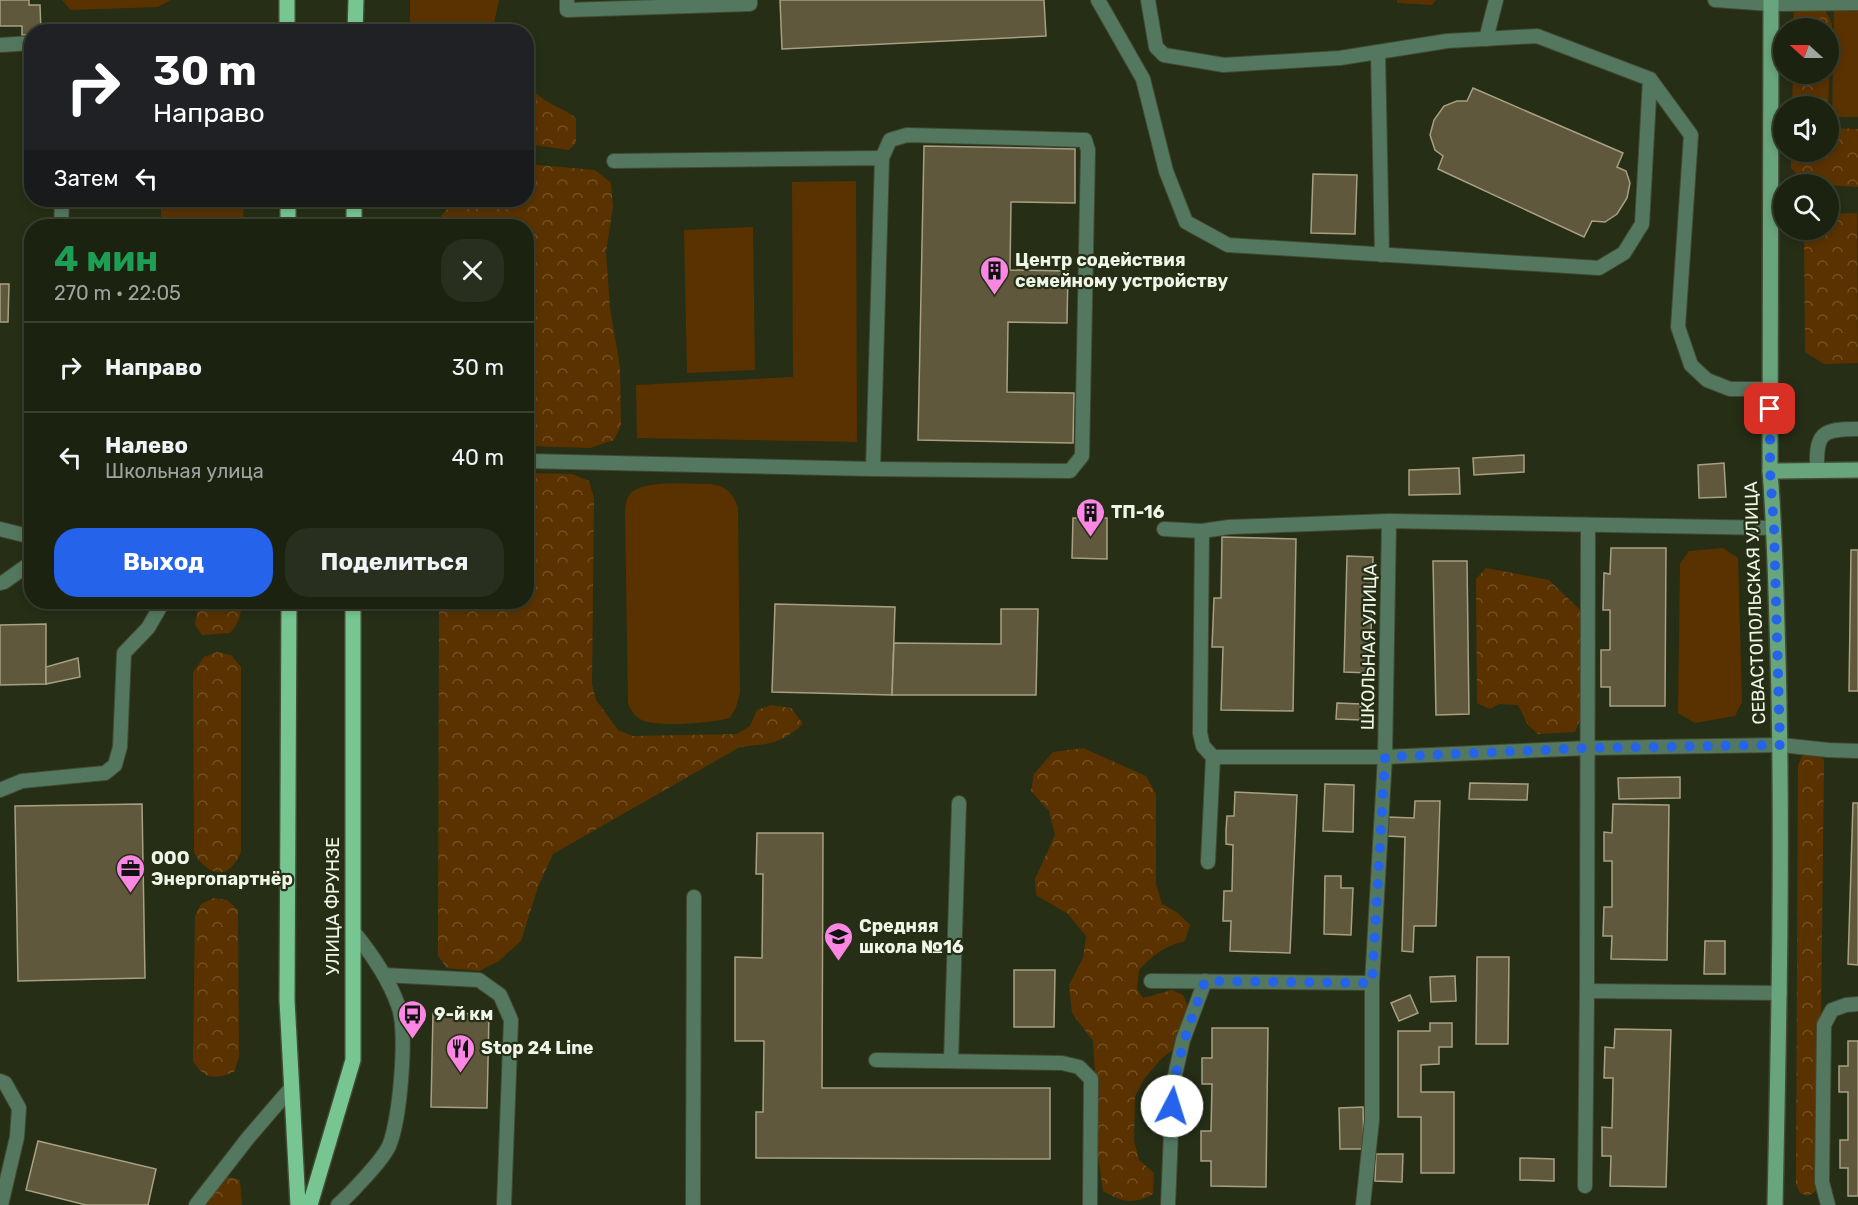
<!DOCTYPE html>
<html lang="ru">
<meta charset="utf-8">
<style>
body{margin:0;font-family:Rubik,sans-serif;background:#292f1e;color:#f1f3f6;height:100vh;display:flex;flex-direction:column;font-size:22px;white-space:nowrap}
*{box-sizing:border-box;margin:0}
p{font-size:20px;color:#a0a49f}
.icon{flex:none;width:33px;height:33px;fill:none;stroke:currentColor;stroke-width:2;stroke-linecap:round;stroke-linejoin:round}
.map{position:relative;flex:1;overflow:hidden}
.panel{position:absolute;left:24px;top:219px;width:510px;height:390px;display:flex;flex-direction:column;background:#1c2210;border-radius:24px;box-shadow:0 3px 9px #0003,0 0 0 2px #3a3f30}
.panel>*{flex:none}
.banner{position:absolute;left:24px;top:24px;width:510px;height:183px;border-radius:24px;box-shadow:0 3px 9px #0003,0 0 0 2px #3a3f30;background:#202124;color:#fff;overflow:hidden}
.needle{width:39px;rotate:291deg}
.tools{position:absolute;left:1773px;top:18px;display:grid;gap:12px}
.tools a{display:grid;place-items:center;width:66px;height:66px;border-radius:50%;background:#1c2210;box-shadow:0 3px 9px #0003,0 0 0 2px #3a3f30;font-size:30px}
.pin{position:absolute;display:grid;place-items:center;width:51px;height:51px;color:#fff;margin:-26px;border-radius:12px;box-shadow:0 3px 9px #0006}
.me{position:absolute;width:66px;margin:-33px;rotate:5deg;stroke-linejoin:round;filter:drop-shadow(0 0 4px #0008)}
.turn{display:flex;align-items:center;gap:21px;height:126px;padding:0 30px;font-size:27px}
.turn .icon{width:78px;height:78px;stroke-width:2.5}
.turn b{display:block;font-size:42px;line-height:51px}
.then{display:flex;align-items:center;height:57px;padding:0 30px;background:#0003;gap:12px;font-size:22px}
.round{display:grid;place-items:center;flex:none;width:63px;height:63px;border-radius:24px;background:#292f1e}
.head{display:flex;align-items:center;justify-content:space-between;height:102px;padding:0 30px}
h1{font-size:36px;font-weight:700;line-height:45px;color:#1e9e55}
.primary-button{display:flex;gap:12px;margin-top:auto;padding:12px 30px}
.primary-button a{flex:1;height:69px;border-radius:24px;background:#2563eb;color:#fff;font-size:24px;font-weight:700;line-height:69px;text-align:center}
.primary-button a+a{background:#292f1e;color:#f1f3f6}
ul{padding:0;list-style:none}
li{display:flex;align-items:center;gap:18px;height:90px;padding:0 30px;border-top:2px solid #3a3f30}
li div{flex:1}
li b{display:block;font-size:22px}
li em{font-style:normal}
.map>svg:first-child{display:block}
.green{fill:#5a3200}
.forest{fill:url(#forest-crowns)}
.building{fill:#5f583c;stroke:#a8a082;stroke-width:1.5}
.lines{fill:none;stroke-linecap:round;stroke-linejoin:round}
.lane-casing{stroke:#424a33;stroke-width:16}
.secondary-casing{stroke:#424a33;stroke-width:18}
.primary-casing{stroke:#424a33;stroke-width:18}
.lane{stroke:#53785f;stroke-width:14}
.secondary{stroke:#68a47c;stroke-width:15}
.primary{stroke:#77c692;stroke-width:15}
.route{stroke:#2563eb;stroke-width:10;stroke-dasharray:0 18}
.labels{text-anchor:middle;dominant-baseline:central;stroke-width:4.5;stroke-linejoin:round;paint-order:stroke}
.poi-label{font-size:18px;font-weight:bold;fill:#f0f6e7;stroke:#262e16;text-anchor:start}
.street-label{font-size:18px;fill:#f0f6e7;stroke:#262e16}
</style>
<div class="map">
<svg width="1858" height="1205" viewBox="0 0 1858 1205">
<defs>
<pattern id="forest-crowns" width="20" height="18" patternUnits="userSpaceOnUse" patternTransform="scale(1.5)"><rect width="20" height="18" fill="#5a3200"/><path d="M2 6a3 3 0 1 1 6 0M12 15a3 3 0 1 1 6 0" fill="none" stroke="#725025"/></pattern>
</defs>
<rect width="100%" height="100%" fill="#262e16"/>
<!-- green -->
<g class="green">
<polygon points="62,0 171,0 158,7 71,10"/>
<polygon points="410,0 499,0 492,32 410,31"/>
<polygon points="1397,0 1436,0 1432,5 1397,3"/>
<polygon points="1834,11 1858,11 1858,117 1832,117"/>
<polygon points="856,181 857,442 637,438 636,385 793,377 792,182"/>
<polygon points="161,200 244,200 243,226 161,226"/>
<polygon points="753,227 755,370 687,373 684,230"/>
<path d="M710 484C726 486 732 492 738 507L740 693 736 707 730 718C712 723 662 727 644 721 636 718 632 712 628 704L625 510C626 504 626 498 631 493 645 479 690 484 710 484Z"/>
<polygon points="1723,548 1738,558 1742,702 1735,716 1695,723 1678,713 1680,564 1689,551"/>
</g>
<!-- forest -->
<g class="forest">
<polygon points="1822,4 1832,24 1828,106 1792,106 1793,74 1828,74 1828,28 1793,28 1794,10"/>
<path d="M531 56 536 64V93C548 105 563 108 576 118V143L569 150 527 144V58Z"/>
<polygon points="1829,121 1833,128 1858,129 1858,187 1806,184 1791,168 1791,152 1828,152"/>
<polygon points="527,164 595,170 611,183 613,207 606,252 610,308 620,367 621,425 614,440 590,448 527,446 526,226 441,226 441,216 455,200 526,200"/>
<polygon points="1857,213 1858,363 1824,364 1805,352 1804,231 1806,230 1828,230 1829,214"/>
<path d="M527 473 572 474 589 481 594 498 592 684 596 700 618 730 633 736 737 734 750 726 757 710 771 705 791 708 803 724C779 745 769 744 740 747L553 854 538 887 521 941 499 961 479 971 447 968 438 956 439 602H526Z"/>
<polygon points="1486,568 1549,580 1581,611 1581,717 1575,732 1538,734 1528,725 1518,705 1499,704 1490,709 1477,703 1476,579"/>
<path d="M202 602H241C242 614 239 623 230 633L202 635 195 625 198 607Z"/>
<path d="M217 652 231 655 241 667V852C239 856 237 862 233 865 220 882 200 866 194 852L193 672 204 657Z"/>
<path d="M1083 748 1146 776 1156 794V884L1162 904 1178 913 1190 925 1185 941C1163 947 1154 954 1139 970L1137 989 1143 998 1172 990 1183 995 1188 1007 1174 1049 1161 1059 1144 1079 1135 1097 1134 1141 1139 1160 1154 1173 1153 1194C1133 1205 1122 1202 1103 1191L1098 1156 1097 1104 1093 1041 1072 1013 1069 985 1083 958 1086 936 1068 914 1036 895 1035 879 1055 835 1049 811 1031 791 1034 774 1053 752Z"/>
<polygon points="1805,754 1818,755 1824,760 1824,767 1819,1184 1815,1192 1808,1196 1800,1193 1796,1184 1798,766 1801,758"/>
<path d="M214 898 227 900 238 910 239 1057 234 1072C214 1080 204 1079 193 1061L195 916 201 904Z"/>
<polygon points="228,1177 240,1180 242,1205 206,1205 220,1184"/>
</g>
<!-- building -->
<g class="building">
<polygon points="0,0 29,0 29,5 40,5 41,32 32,32 32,35 22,35 22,26 0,26"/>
<polygon points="780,0 1044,0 1046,36 782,49"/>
<polygon points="1473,88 1623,153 1617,167 1626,171 1630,183 1627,198 1617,214 1605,222 1592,221 1584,237 1438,169 1443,156 1435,150 1430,135 1434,120 1444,106 1457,101 1467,101"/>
<polygon points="924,146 1075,149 1075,203 1011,202 1010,270 1068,271 1067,323 1008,322 1007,392 1074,393 1073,443 918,440"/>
<polygon points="1313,174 1357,175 1355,234 1311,233"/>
<polygon points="0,284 9,284 8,322 0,322"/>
<polygon points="1524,455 1524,472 1474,475 1473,458"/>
<polygon points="1724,463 1726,497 1699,498 1698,465"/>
<polygon points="1459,468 1460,494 1409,495 1409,470"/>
<polygon points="1073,518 1107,518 1107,559 1072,558"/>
<polygon points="1222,537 1296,539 1293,711 1221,710 1223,647 1212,647 1214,598 1221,598"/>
<polygon points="1611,548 1666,548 1665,706 1610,706 1610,687 1601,687 1601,650 1610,650 1610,610 1603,610 1604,573 1610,574"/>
<polygon points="1851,550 1858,550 1858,691 1849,691"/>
<polygon points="1347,556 1373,557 1370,673 1344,672"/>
<polygon points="1433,561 1467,561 1469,714 1436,715"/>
<polygon points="775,604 895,607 892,695 772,692"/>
<polygon points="1001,609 1038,609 1036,695 892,695 894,643 1001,644"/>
<polygon points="46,624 46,684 0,685 0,625"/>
<polygon points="78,658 80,677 46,684 46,667"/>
<polygon points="1337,703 1361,704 1361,720 1336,719"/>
<polygon points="1680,777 1680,798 1619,799 1618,778"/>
<polygon points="1470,783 1528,784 1527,800 1469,799"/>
<polygon points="1325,784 1354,785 1353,832 1323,831"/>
<polygon points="1235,792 1297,795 1290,953 1230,951 1231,921 1223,921 1224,891 1232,891 1233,845 1226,844 1226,830 1227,816 1234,816"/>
<polygon points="1415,801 1440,801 1436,926 1414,926 1413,952 1402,951 1405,837 1387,836 1388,817 1414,818"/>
<polygon points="1853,803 1858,803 1858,965 1848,964"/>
<polygon points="142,804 145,978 18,981 15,806"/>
<polygon points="1613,804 1669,805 1667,960 1611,959 1612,936 1603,936 1604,907 1612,907 1612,861 1604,861 1604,832 1612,833"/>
<polygon points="757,833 823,833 822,1088 1050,1088 1050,1159 756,1158 756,1112 763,1112 764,1041 735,1041 735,957 762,958 763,874 756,874"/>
<polygon points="1325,876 1341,876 1341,888 1353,888 1351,935 1324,934"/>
<polygon points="1705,941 1725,941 1725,974 1704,974"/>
<polygon points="1477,957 1509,957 1508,1044 1476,1044"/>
<polygon points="1014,970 1055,970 1054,1027 1014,1027"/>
<polygon points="1455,976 1456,1001 1431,1002 1430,977"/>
<polygon points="1410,995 1418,1013 1399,1021 1391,1003"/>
<polygon points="433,1013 489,1014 487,1108 431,1107"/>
<polygon points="1430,1023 1452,1023 1452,1047 1439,1047 1439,1064 1421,1065 1421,1092 1454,1092 1454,1173 1421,1173 1421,1117 1398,1117 1398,1031 1430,1031"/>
<polygon points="1212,1028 1268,1028 1266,1187 1211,1186 1211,1161 1201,1161 1201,1131 1211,1131 1212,1084 1202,1084 1202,1058 1212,1058"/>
<polygon points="1615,1029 1671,1030 1666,1187 1610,1186 1611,1156 1602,1156 1602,1127 1612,1128 1613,1078 1604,1078 1605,1047 1614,1048"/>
<polygon points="1848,1041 1858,1041 1858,1196 1848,1196 1848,1168 1840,1168 1840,1140 1848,1140 1848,1092 1839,1092 1839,1066 1848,1066"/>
<polygon points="1363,1107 1364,1149 1340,1149 1339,1108"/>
<polygon points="38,1141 156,1169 148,1205 86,1205 26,1190"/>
<polygon points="1376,1154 1403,1154 1402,1182 1375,1181"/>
<polygon points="1520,1158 1554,1159 1554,1181 1520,1180"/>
</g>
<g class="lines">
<defs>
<g id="lane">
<polyline points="567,0 567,10 750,4 750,0"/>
<polyline points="1098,0 1143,79 1166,171 1186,222 1228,245 1599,268 1624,253 1642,224 1650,79"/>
<polyline points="1148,0 1156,47 1164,55 1224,65 1340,58 1447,41 1537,36 1650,79 1691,135 1678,327 1691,365 1707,380 1730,389 1770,389"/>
<polyline points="1715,0 1771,4 1858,3"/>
<polyline points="1486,39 1496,0"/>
<polyline points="0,45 32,43"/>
<polyline points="1378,52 1382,255"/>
<polyline points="614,161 882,158 873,469"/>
<polyline points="61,226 62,200"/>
<polyline points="526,461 873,469 1070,471 1082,456 1088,150 1085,140 907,135 890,140 882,158"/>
<path d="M1817 470C1816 433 1821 429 1858 429"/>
<polyline points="0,529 32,537"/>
<polyline points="1164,529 1202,531 1229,527 1389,521 1774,528"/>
<polyline points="1202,531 1200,733 1203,746 1213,757 1385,757 1588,748 1781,745 1828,750 1858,751"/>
<polyline points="0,583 4,582 32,562"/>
<polyline points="0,790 22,781 105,773 115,765 120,747 124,653 148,628 163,602"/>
<polyline points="1208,862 1213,757"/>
<polyline points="384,975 479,980 500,995 511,1020 504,1205"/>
<polyline points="1151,981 1372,983"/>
<polyline points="1587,991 1780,993"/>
<polyline points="876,1060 1062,1063 1079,1067 1091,1079 1090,1205"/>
<polyline points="951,1061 959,803"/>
<polyline points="0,1081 5,1083 19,1108 17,1137 1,1205"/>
<polyline points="1585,1186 1587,991 1588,525"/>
<polyline points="196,1205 248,1138 291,1088"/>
<path d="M338 1205C351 1193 382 1161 389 1146 400 1120 408 1031 398 1005 388 977 371 953 353 931"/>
<polyline points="693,1205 694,897"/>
<polyline points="1168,1205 1173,1084 1183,1040 1205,981"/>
<polyline points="1363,1205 1372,1120 1372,983 1385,757 1389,521"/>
<polyline points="1828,1205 1822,1182 1824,1025 1832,1010 1846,1005 1858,1004"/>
</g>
<g id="secondary">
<path d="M1771 0 1770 471C1775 533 1776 595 1778 657 1783 839 1779 1022 1775 1205"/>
<polyline points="1770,471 1858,470"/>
</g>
<g id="primary">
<polyline points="287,0 287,32"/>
<polyline points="355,32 356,0"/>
<polyline points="288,200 288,226"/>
<polyline points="354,226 354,200"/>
<polyline points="289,602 287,1000 298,1205"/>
<polyline points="310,1205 353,1060 353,602"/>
</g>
</defs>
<!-- lane casing -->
<use href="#lane" class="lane-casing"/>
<!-- secondary casing -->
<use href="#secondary" class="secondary-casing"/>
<!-- primary casing -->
<use href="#primary" class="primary-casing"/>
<!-- lane -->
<use href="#lane" class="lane"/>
<!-- secondary -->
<use href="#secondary" class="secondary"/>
<!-- primary -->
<use href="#primary" class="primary"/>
</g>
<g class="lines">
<!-- route -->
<path class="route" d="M1172 1106C1175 1059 1190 1024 1205 981L1372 983 1385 757 1588 748 1780 745 1774 528 1770 471V409"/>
</g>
<!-- icons -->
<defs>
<symbol id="building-pin" viewBox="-11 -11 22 30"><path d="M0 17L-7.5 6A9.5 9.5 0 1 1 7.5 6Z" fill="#fc86e4" stroke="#262e16"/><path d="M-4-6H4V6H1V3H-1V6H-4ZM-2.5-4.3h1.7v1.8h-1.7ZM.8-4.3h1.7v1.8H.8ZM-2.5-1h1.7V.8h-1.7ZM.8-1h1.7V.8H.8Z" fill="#111"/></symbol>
<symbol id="office-pin" viewBox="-11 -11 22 30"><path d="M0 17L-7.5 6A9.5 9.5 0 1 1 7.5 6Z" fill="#fc86e4" stroke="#262e16"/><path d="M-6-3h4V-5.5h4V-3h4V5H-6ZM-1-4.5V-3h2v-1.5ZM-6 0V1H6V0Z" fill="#111"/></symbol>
<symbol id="school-pin" viewBox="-11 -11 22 30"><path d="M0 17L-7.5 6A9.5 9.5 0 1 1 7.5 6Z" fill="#fc86e4" stroke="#262e16"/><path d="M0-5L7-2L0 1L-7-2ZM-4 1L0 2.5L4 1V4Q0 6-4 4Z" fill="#111"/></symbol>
<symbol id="bus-pin" viewBox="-11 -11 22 30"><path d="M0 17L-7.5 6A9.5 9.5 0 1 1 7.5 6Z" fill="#fc86e4" stroke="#262e16"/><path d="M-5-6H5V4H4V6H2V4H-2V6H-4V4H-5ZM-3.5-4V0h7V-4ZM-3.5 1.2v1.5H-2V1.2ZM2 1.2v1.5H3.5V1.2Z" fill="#111"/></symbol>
<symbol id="restaurant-pin" viewBox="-11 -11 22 30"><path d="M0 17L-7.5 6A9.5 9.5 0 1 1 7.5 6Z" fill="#fc86e4" stroke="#262e16"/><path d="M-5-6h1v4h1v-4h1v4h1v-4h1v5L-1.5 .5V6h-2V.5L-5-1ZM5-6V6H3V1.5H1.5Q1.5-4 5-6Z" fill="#111"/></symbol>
</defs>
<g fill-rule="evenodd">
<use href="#building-pin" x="978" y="254" width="33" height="45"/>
<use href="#building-pin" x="1074" y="496" width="33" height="45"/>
<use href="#office-pin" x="114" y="852" width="33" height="45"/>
<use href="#school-pin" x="822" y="920" width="33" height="45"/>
<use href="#bus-pin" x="396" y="998" width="33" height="45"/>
<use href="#restaurant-pin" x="444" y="1032" width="33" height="45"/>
</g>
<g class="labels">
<!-- poi labels -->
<g class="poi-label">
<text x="1015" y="260">Центр содействия<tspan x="1015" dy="21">семейному устройству</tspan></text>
<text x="1111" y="512">ТП-16</text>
<text x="151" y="858">ООО<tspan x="151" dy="21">Энергопартнёр</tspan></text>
<text x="859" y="926">Средняя<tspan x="859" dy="21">школа №16</tspan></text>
<text x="434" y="1014">9-й км</text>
<text x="481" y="1048">Stop 24 Line</text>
</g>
<!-- street labels -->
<g class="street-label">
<text transform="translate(1755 603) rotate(-92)">СЕВАСТОПОЛЬСКАЯ УЛИЦА</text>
<text transform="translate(1369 647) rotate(-89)">ШКОЛЬНАЯ УЛИЦА</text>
<text transform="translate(333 906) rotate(-90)">УЛИЦА ФРУНЗЕ</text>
</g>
</g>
</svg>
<div class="tools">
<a><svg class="needle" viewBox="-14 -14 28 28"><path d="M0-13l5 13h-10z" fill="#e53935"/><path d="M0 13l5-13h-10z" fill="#a0a49f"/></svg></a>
<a><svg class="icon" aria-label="sound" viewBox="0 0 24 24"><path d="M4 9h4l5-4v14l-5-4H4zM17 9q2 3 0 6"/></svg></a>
<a><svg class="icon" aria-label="search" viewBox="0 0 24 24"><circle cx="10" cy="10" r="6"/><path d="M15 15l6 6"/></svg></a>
</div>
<div class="pin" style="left:1770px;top:409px;background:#d93025"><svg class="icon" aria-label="arrive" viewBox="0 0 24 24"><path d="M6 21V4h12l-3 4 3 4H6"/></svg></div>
<svg class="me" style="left:1172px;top:1106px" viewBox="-20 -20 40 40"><circle r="19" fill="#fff"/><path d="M0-13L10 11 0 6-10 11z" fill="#2563eb"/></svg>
<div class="banner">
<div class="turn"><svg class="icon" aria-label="right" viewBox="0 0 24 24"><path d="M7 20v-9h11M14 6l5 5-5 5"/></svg><div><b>30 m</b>Направо</div></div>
<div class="then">Затем<svg class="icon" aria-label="left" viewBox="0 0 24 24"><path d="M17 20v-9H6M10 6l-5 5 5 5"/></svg></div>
</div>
<section class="panel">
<div class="head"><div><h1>4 мин</h1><p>270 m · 22:05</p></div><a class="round"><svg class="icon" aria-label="close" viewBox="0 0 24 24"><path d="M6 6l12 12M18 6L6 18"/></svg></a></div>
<ul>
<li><svg class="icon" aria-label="right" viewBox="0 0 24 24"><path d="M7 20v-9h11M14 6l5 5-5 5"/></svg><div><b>Направо</b></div><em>30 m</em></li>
<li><svg class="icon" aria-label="left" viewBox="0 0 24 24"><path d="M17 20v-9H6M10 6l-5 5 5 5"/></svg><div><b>Налево</b><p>Школьная улица</p></div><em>40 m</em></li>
</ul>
<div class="primary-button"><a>Выход</a><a>Поделиться</a></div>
</section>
</div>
